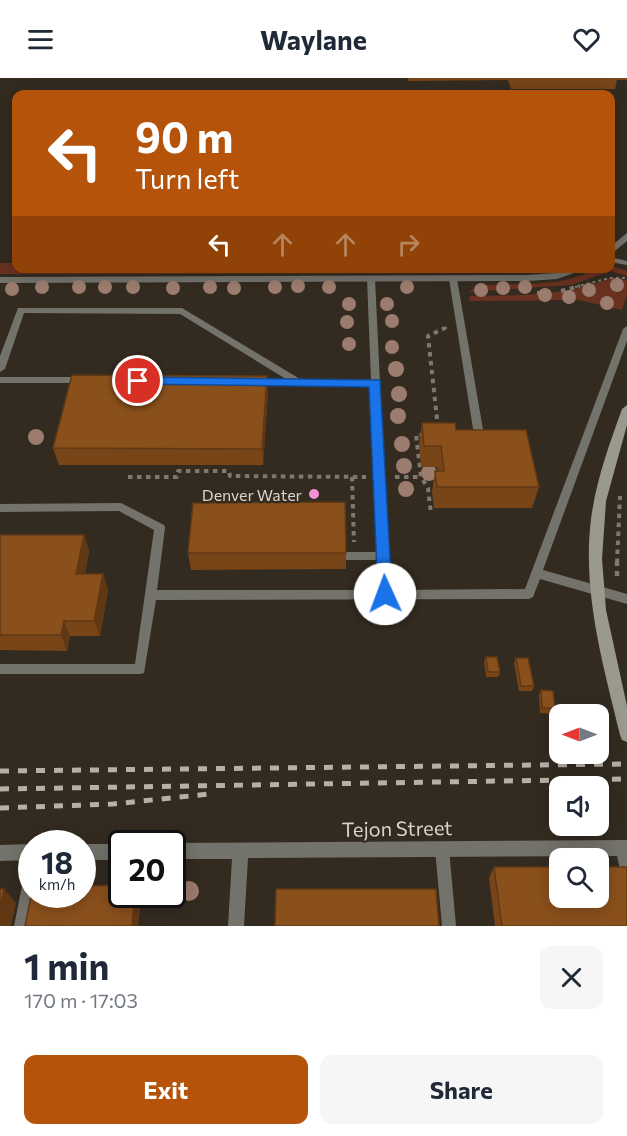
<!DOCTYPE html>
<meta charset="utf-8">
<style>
body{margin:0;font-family:Commissioner,sans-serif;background:#f6f6f7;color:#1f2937;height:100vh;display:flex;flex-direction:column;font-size:22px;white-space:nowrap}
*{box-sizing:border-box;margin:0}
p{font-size:20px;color:#747a83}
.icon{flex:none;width:33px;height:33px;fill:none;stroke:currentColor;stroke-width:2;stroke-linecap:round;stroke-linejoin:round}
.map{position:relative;height:848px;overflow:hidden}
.sheet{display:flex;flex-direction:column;background:#fff;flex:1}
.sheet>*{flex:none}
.top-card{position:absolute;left:12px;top:12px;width:603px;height:183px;border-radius:12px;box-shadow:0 3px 15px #0003;background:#b45309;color:#fff;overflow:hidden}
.needle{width:39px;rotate:270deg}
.controls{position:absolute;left:549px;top:626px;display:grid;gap:12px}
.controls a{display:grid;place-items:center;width:60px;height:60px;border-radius:12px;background:#fff;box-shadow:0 3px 15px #0003;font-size:30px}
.speed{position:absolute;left:18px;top:752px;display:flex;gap:12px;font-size:30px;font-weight:700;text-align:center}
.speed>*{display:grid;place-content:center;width:78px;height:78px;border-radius:50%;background:#fff;box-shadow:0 3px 15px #0003;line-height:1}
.speed small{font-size:15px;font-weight:400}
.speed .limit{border:3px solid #111;border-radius:9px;background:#fff;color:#111}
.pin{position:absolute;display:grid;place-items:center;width:51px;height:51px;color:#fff;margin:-26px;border:3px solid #fff;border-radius:50%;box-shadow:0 2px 6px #0007}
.me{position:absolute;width:66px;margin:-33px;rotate:358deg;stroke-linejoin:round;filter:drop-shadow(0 0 4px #0008)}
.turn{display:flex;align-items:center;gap:21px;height:126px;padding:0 24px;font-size:27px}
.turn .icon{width:78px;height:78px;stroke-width:2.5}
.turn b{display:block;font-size:42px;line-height:51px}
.lanes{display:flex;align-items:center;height:57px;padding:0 24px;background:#0003;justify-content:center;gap:30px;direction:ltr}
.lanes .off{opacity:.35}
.round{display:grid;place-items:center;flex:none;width:63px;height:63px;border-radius:12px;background:#f6f6f7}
.summary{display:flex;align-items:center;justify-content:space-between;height:102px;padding:0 24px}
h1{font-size:36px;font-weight:700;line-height:45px}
.action{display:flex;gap:12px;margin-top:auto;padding:12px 24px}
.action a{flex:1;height:69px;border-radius:12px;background:#b45309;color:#fff;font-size:24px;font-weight:700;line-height:69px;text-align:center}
.action a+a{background:#f6f6f7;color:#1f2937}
header{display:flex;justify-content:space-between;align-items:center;height:78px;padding:0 24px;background:#fff;font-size:27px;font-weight:700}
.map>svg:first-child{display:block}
.green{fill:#69311f}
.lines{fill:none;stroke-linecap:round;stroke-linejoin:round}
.path-far2{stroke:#7e786f;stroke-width:2;stroke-dasharray:3 3;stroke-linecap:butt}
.path-far1{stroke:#7e786f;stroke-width:4;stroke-dasharray:4.5 4.5;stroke-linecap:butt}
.path{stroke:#7e786f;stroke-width:4.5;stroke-dasharray:5 5;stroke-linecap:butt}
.lane{fill:#73726b;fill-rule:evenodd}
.street{fill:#73726b;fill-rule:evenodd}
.secondary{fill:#9b998e;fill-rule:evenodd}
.rail{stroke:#b5b0a8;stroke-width:5;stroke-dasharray:9 9;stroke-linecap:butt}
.tree{fill:#9b7c6e}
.wall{fill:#774518}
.shaded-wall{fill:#613814}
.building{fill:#8a501c;stroke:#613814;stroke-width:1.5}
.route{fill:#1a73e8;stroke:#114b97;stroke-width:1.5}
.poi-dot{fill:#f491d3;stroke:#332b20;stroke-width:2}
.labels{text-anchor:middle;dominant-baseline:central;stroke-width:4.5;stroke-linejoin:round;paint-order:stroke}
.poi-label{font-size:16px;fill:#d9d4cd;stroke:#332b20;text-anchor:end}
.near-street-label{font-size:20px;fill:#d9d4cd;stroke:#332b20}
</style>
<header><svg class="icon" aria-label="menu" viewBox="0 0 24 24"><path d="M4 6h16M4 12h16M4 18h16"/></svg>Waylane<svg class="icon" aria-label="heart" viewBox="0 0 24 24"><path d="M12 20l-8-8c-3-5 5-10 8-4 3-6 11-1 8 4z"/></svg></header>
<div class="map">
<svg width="627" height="848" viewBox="0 0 627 848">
<rect width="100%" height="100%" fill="#332b20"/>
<!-- green -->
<g class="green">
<polygon points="0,185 16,185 16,190 513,190 518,195 0,196"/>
<path d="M611 188 627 193V198L611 193 571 207 469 214 477 208 485 207C512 206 539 207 565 202 581 199 595 190 610 190Z"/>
<path d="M611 200 627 202V217L622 232 579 222 469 223 470 218C521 217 563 219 611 200Z"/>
</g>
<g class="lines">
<!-- path-far2 -->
<polyline class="path-far2" points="575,209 610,200 627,200"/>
<!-- path-far1 -->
<g class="path-far1">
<polyline points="561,213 580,208"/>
<polyline points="537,215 554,214"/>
<polyline points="438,350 428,258 445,250 445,247"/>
<polyline points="424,357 416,357 421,399 428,410 431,436"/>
<polyline points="128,399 177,399 178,393 229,393 230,398 366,399"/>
<polyline points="352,399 354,464"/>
<polyline points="395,399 421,399"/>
<polyline points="617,485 620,418"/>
</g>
<!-- path -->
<polyline class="path" points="617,483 617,503"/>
<!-- lane -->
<g class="lane">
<polygon points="610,179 627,183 627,187 610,184"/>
<polygon points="371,198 375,201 390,512 525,511 623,251 627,248 627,263 543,492 627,516 627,526 540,501 533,519 529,521 156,522 144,595 140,596 0,596 0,586 135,586 154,452 119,433 0,434 0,426 121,425 164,447 165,450 157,512 379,512 378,482 345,482 341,481 339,478 341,475 345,474 378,474 371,308 249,306 247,304 249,302 252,301 286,301 180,236 24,235 5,291 0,294 0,278 18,230 182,230 300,301 371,302 367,201"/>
<polygon points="453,198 457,201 485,363 480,367 475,363 449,201"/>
<polygon points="0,299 84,299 89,302 84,305 0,305"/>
<polygon points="442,764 447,766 449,771 456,848 442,848 435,771 437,766"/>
<polygon points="32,786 32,816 35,816 28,848 14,848 25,793 27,788"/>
</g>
<!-- street -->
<g class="street">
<polygon points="627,155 627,163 610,177 610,169"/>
<polygon points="572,190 588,190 557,201 528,203 0,205 0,199 528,197 556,195"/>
<polygon points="627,762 627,798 621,796 617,778 248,780 244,848 228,848 232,781 172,781 172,765"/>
<polygon points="32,766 32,782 0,783 0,767"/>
<rect x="82" y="766" width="40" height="16"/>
</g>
<!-- secondary -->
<path class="secondary" d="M627 327V347L606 423 602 481 606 532 627 628V664L622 662 620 657C603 586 582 514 591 441 596 403 609 367 622 331Z"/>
<!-- rail -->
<g class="rail">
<polyline points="0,693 627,686"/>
<polyline points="0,711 627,701"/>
<polyline points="0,730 113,726 209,716"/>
</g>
</g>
<!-- trees -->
<g class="tree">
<circle cx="617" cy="207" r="7"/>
<circle cx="298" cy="208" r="7"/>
<circle cx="42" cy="209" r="7"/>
<circle cx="79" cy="209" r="7"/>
<circle cx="105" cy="209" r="7"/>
<circle cx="133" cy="209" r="7"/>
<circle cx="210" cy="209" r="7"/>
<circle cx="275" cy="209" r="7"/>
<circle cx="329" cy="209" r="7"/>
<circle cx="407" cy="209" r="7"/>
<circle cx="525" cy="209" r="7"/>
<circle cx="173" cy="210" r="7"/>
<circle cx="234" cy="210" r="7"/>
<circle cx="503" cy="210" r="7"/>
<circle cx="12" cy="211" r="7"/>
<circle cx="481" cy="212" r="7"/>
<circle cx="589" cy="212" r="7"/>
<circle cx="545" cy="217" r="7"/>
<circle cx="569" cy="219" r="7"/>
<circle cx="607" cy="225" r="7"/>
<circle cx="349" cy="226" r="7"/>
<circle cx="387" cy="226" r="7"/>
<circle cx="392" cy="243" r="7"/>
<circle cx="347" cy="244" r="7"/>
<circle cx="349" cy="266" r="7"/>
<circle cx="392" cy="269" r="7"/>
<circle cx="396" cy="291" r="8"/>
<circle cx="399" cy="316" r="8"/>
<circle cx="398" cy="338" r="8"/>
<circle cx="36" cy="359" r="8"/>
<circle cx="402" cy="366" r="8"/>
<circle cx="404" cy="388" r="8"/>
<circle cx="429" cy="395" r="8"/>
<circle cx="406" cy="411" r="8"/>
<circle cx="189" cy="813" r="10"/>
</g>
<!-- wall -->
<g class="wall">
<polygon points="408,0 627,0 627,2 617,2 615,11 511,11 508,2 408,3"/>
<polygon points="268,315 263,387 59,387 53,370"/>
<polygon points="422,345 456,352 539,409 532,430 434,430 432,414 435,393 438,393 437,389 421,389 419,366"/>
<polygon points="0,457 84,457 89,473 85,496 103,496 108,512 100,558 70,558 67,573 0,572"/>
<polygon points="188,475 346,475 346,491 191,492"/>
<polygon points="486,579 500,594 498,599 486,599 484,584"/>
<polygon points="516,580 534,608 532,613 519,613 514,585"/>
<polygon points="541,612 555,630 552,636 540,635 539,617"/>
<polygon points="494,789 627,848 495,848 489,800"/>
</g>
<!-- shaded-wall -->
<g class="shaded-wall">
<polygon points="267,298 268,315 263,387 262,371"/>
<polygon points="84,457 89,473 82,512 76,496"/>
<polygon points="103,496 108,512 100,558 94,543"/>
<polygon points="64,543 70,558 67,573 61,557"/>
<polygon points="4,811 16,825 11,848 0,848 0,830"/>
<polygon points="135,816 140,816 142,818 138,848 132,848"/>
</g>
<!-- building -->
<g class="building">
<polygon points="72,297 267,298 262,371 53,370"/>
<polygon points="422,345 455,345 456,352 526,352 539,409 437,409 435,393 444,393 441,368 424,368"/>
<polygon points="345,424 346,475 188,475 193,425"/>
<polygon points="0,457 84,457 76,496 103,496 94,543 64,543 61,557 0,557"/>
<polygon points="486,579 497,579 500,594 488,594"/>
<polygon points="516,580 528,580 534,608 521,608"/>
<polygon points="541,612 553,613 555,630 542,630"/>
<polygon points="494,789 560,789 560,819 598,819 598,789 627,789 627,848 502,848"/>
<polygon points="122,807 122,816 135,816 132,848 25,848 32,814 32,816 82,816 82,808"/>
<polygon points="0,811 4,811 0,830"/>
<polygon points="276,811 436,811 439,848 275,848"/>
</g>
<!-- route -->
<polygon class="route" points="138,299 380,302 392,516 390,521 385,523 380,521 378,516 369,309 133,306 133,300"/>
<!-- markers -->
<circle class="poi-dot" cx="314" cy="416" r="6"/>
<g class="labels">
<!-- poi labels -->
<g class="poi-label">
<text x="302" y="416">Denver Water</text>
</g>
<!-- near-street labels -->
<g class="near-street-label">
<text transform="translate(397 750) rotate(-1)">Tejon Street</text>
</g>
</g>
</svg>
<div class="controls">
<a><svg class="needle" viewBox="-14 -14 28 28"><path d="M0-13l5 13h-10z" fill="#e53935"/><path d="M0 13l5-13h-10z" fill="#747a83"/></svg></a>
<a><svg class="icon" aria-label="sound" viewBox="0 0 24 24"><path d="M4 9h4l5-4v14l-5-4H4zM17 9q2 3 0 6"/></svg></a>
<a><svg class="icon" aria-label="search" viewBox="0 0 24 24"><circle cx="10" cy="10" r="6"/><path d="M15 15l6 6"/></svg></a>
</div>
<div class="speed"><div>18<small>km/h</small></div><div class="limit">20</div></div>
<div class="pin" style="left:138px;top:303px;background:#d93025"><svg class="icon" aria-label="arrive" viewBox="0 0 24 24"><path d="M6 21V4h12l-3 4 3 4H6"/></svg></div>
<svg class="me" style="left:385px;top:516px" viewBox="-20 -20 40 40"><circle r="19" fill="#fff"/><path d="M0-13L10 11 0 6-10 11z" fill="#1a73e8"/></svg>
<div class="top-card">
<div class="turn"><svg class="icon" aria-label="left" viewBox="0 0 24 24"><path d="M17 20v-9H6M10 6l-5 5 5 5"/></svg><div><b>90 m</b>Turn left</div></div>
<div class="lanes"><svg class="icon" aria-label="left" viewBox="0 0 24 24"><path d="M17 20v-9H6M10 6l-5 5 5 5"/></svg><svg class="icon off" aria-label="ahead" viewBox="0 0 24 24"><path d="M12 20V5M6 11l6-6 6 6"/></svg><svg class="icon off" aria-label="ahead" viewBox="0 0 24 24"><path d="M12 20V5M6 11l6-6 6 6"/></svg><svg class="icon off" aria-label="right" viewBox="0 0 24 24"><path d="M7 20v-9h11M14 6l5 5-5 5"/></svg></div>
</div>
</div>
<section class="sheet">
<div class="summary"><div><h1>1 min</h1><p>170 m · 17:03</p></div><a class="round"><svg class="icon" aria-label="close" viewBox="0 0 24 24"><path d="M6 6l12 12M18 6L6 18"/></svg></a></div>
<div class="action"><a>Exit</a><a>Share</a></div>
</section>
